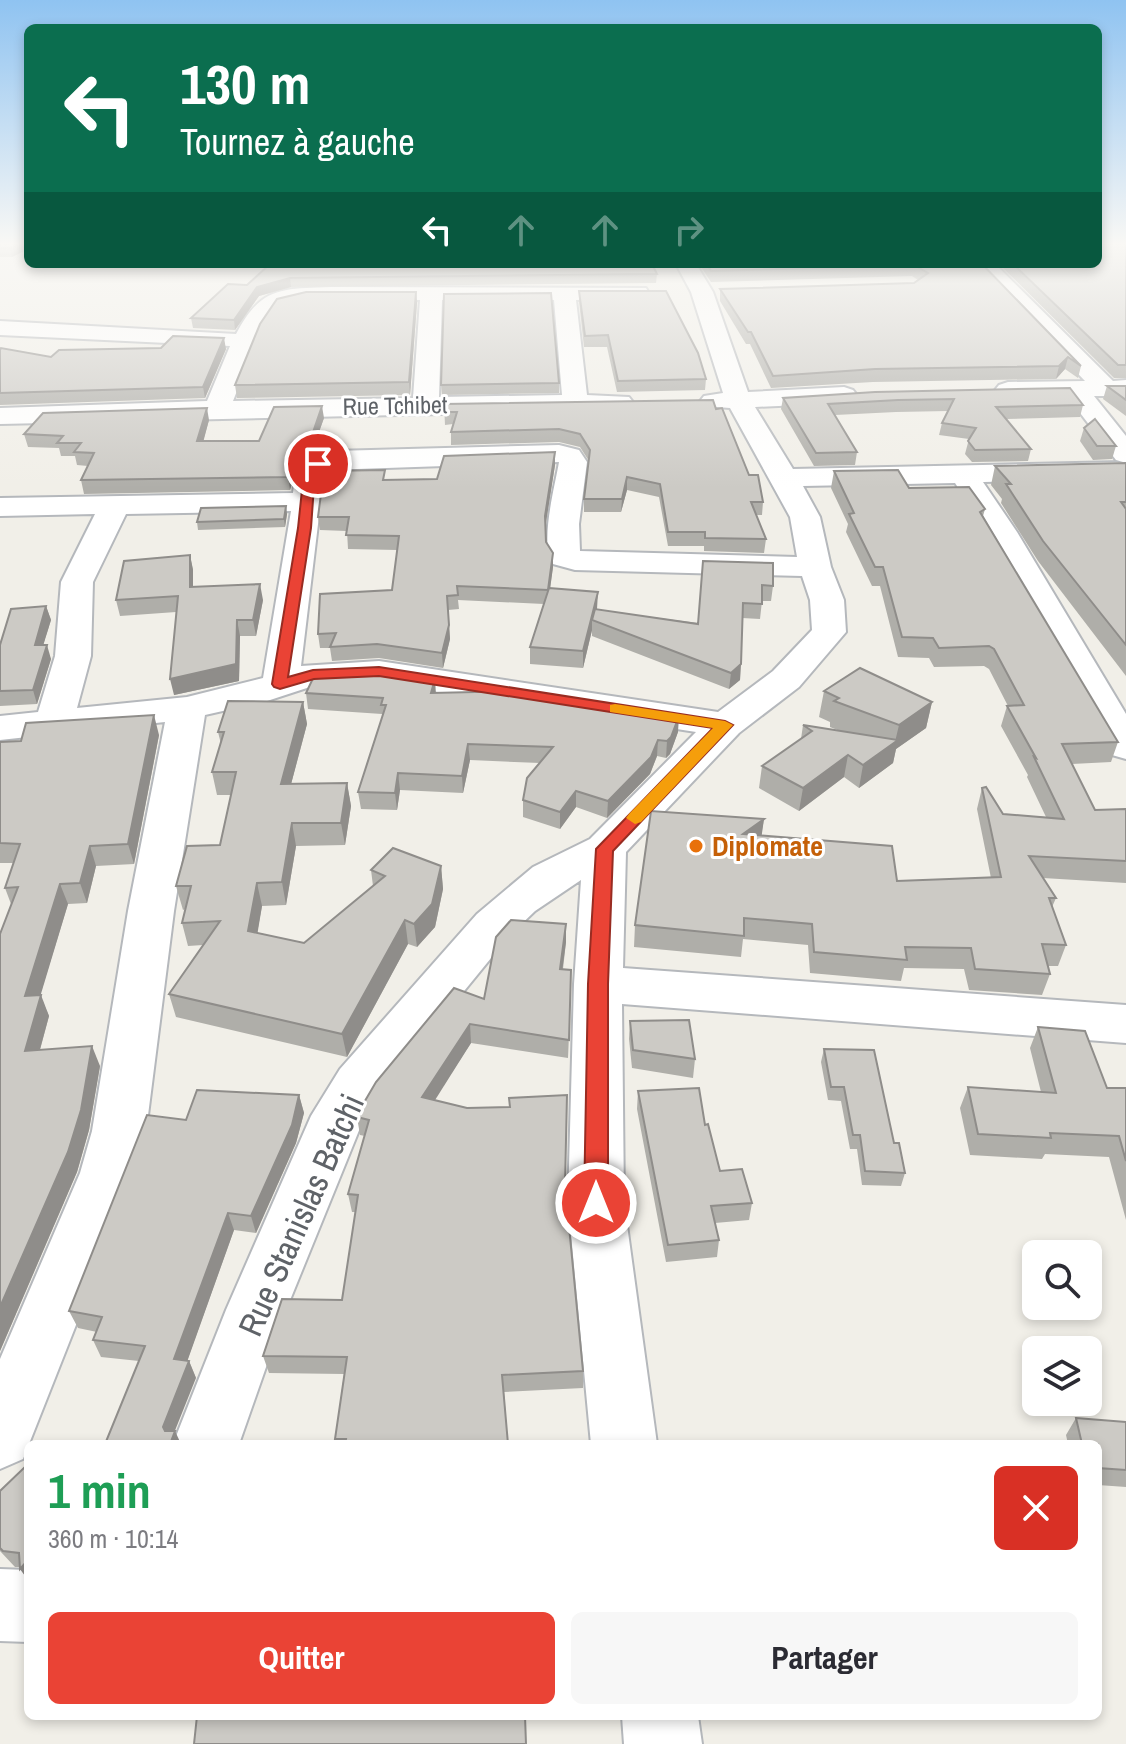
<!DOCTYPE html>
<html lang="fr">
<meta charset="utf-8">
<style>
body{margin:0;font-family:"Archivo Narrow",sans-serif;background:#f7f7f7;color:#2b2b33;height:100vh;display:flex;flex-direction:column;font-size:30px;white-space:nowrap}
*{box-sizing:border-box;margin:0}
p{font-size:26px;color:#7c7c81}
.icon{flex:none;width:44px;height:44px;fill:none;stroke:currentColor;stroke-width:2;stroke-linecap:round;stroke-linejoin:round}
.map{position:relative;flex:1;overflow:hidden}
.panel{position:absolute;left:24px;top:1440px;width:1078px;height:280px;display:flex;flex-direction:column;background:#fff;border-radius:12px;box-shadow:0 4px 12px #0003}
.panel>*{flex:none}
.banner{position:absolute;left:24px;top:24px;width:1078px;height:244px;border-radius:12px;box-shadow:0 4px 12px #0003;background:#0b6e4f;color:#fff;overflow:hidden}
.controls{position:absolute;left:1022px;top:1240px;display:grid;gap:16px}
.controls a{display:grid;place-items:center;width:80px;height:80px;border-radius:12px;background:#fff;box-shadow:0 4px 12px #0003;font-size:40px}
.pin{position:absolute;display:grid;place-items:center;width:68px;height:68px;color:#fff;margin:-34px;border:4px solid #fff;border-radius:50%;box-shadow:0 2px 8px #0007}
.me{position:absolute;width:88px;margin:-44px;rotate:0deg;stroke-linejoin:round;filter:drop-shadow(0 0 6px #0008)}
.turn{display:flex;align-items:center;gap:28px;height:168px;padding:0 24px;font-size:36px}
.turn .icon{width:104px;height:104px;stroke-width:2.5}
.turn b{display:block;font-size:56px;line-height:68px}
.lanes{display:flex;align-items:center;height:76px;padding:0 24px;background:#0003;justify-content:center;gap:40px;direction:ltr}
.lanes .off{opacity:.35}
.round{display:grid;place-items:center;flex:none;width:84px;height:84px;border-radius:12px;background:#f7f7f7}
.overview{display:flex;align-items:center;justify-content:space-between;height:136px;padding:0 24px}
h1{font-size:48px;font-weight:700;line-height:60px;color:#1e9e55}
.button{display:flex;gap:16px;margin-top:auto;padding:16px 24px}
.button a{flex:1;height:92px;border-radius:12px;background:#ea4335;color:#fff;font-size:32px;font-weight:700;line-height:92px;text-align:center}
.button a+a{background:#f7f7f7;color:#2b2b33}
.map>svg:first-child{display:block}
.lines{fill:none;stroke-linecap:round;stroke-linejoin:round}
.minor-casing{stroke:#b5b8bc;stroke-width:4}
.minor{fill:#fff;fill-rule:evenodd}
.wall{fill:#afaea9}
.shaded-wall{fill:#8f8d8a}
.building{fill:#cccac5;stroke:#8f8d8a;stroke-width:2}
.route{fill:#ea4335;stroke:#982c22;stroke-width:2}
.slow{fill:#f59e0b}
.food-dot{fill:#e8710a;stroke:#fff;stroke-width:3}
.labels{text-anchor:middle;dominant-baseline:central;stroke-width:6;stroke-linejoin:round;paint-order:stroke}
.far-street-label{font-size:24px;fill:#5f6368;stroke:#fff}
.food-label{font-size:28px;font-weight:bold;fill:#c56008;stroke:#fff;text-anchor:start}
.near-street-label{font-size:34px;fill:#5f6368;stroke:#fff}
</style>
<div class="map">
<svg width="1126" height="1744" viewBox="0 0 1126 1744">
<rect width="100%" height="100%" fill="#f1efe8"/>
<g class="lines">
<defs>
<g id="minor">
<path d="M676 264H696L713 292 748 392 844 387 853 390 857 395 853 400 844 403 755 407 793 469 1123 462 1116 460 1068 397 999 395 995 390 999 385 1008 382 1085 381 973 264H995L1113 381 1126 380V396H1094L1126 436V479L983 482 1017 532 1126 714V759L1112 755 1106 747 987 532 955 483 803 486 820 517 831 567 844 600 846 632 799 687 739 733 626 852 623 968 1126 1005V1043L622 1004 624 1203 657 1444H591L568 1203 574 984 581 880 535 911 509 936 376 1099 362 1123 286 1310 239 1444H173L226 1310 311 1116 340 1069 477 914 533 867 590 839 696 732 379 683 316 685 267 701 205 715 174 911 146 1131 136 1173 23 1459 0 1469V1359L80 1173 92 1131 128 911 165 722 0 740V716L38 712 55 656 61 582 95 514 0 516V498L293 493C297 461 303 458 334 451L559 445 579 450 587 462 579 524 580 551 797 557 790 517 730 408 704 406 700 401 704 396 723 393 691 292ZM559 462C555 486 539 544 553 564L575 570 802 576 810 600 812 630 773 671 718 712 379 661 301 666 324 474 328 470ZM291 511 263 678 187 697 77 708 91 656 93 582 126 514Z"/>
<path d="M331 287 646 288 649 293 646 298 638 299 576 300 587 395 629 397 633 402 629 407 620 410 0 424V408L207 401 230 346 0 335V321L236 334C261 286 282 289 331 287ZM420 300 413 398 233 401 259 335 277 308 307 301ZM442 300H554L562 395 439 397Z"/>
<polygon points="0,1569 28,1570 28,1642 0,1641"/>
<polygon points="622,1716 698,1716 702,1744 624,1744"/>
</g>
</defs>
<!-- minor casing -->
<use href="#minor" class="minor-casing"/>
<!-- minor -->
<use href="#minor" class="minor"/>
</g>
<!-- wall -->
<g class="wall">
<polygon points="0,244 28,244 28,249 12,257 0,257"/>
<polygon points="1126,244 1126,378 1114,378 999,264 1098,264"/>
<polygon points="270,264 657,274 656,283 291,287 259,296 235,330 193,328 191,318 247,285"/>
<polygon points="699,264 982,264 1081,366 1078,378 1065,369 1056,379 873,382 771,388 750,344 746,344 720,301 720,289 914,283 918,280 912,276 711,282"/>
<polygon points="579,291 706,379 705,390 617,392 607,347 584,347 579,302"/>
<polygon points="416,292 417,303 410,395 237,398 235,385"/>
<polygon points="226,349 205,398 0,405 0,350 51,357"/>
<polygon points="559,383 559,393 442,395 441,385"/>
<polygon points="1107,386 1126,386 1126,416 1103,399"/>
<polygon points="875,392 1083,405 1080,417 1006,419 1031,449 1028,461 972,462 965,454 969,439 939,435 942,423 948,411 896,412 835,415 857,452 855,465 814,466 781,409 783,398"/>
<polygon points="444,404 716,409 763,502 762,515 756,515 766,539 764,553 704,551 704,546 668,546 659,497 627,490 621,512 584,512 584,499 589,461 580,447 559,442 451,445 451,432 453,424 445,425"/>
<polygon points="324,418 311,454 297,466 290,490 84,494 81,480 88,466 77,465 75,456 61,456 59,448 28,447 24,434 209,420 203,441 259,441"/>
<polygon points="1084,428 1116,446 1112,459 1093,460 1080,441"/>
<polygon points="1126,463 1126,676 1038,561 1001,503 1002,499 991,485 995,466"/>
<polygon points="555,465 545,526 546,542 553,553 553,567 550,588 597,610 698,623 703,561 773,586 771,601 762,601 760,619 742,618 740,680 729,689 592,636 592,630 583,668 530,664 530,647 544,604 458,600 459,609 448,610 450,639 443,668 379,658 332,661 330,648 320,648 318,634 392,590 397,550 348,549 347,531 320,530 318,517 386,480 437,479"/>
<polygon points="834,471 909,488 985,509 983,516 1118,742 1111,762 1072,764 1095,810 1126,809 1126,883 1043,878 1056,898 1052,907 1066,945 1058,966 1048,966 1050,974 1042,995 969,990 964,969 904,968 901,981 810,973 808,945 743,939 741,957 634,947 635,925 764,819 761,836 897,881 991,878 977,809 982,788 1003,814 1046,817 1027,777 1028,775 1001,726 1007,706 1008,706 989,669 984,666 934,667 929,658 898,657 880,586 872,586 846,532 848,524 831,488"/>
<polygon points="287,514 285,527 198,530 197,522"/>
<polygon points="190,555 193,570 193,587 263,600 256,636 240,636 239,681 174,695 176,612 120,616 116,600"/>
<polygon points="46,606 51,620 43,645 51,659 37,704 0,706 0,645"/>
<polygon points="824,691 932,702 926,728 896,749 893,763 859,788 844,777 799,811 759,788 762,766 801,739 803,725 840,731 830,727 830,722 819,717"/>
<polygon points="306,693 436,693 678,732 670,754 666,758 657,756 650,774 607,818 576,807 560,829 523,817 523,800 540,763 470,760 463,793 400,790 397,810 361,809 358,792 382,717 382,714 308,709"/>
<polygon points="303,702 307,724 291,784 347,783 351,806 345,845 296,846 286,905 262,906 257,933 304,943 373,886 371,870 441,866 443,889 435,927 417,947 408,944 347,1057 176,1017 169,994 203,945 188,946 182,923 185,909 183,910 176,886 220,845 231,795 217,795 212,772 221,744 218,732"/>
<polygon points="159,735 134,864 96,866 87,903 68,904 40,995 49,1016 40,1050 100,1066 89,1130 77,1172 0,1351 11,904 5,888 13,863 0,863 0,742"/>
<polygon points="566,924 566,942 563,969 571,988 568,1058 471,1043 434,1100 565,1189 583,1371 583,1388 504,1392 508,1444 337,1444 335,1439 344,1374 269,1373 263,1356 342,1300 356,1212 352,1212 348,1194 365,1136 360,1135 357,1117"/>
<polygon points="630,1021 695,1059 693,1078 632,1068 629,1039"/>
<polygon points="1038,1027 1107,1088 1126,1088 1126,1220 1109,1157 1045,1154 1042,1159 970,1155 960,1108 968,1087 1041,1092 1030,1048"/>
<polygon points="824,1049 894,1143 905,1173 901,1186 862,1185 857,1149 850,1149 841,1101 828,1100 821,1062"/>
<polygon points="638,1091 705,1125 720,1171 752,1203 749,1220 715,1223 719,1240 717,1257 666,1262 637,1109"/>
<polygon points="299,1095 304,1113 296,1143 256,1233 234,1230 187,1361 189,1361 196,1378 139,1361 101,1357 93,1340 97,1332 78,1328 69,1311 186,1120"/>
<polygon points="1076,1418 1126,1422 1126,1487 1098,1485 1098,1444 1068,1444 1066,1435"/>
<polygon points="28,1464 28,1580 19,1567 15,1567 0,1551 0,1491"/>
</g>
<!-- shaded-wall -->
<g class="shaded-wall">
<polygon points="17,244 28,244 28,249 12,257 10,248"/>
<polygon points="290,278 291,287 259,296 235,330 234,320 257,287"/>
<polygon points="416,292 417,303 410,395 409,382"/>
<polygon points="224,338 226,349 205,398 203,387"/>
<polygon points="1068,357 1065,369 1056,379 1059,366"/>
<polygon points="322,406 324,418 311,454 297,466 290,490 288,477 295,453"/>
<polygon points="207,408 209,420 200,454 197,441"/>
<polygon points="555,452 555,465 545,529 545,516"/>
<polygon points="627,477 627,490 621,512 622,499"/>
<polygon points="286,506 287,514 285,527 284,519"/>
<polygon points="553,553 553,567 548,604 548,590"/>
<polygon points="190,555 193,570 193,603 190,587"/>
<polygon points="260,584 263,600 256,636 253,620"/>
<polygon points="598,592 597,609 594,621 592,620 592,630 583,668 583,651"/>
<polygon points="46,606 51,620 39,659 35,645"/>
<polygon points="237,620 240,636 239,681 174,695 170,679"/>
<polygon points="449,625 450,639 443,668 442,653"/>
<polygon points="47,645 51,659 37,704 33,690"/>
<polygon points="741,664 740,680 729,689 731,673"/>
<polygon points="435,679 436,695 431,693"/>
<polygon points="303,702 307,724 285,807 281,784"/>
<polygon points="932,702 926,728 896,749 893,763 859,788 863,765 895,742 899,725"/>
<polygon points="154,715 159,735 134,864 128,844"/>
<polygon points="679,716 678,732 670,754 666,758 667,741"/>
<polygon points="658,740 657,756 650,774 607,818 608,801"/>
<polygon points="468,744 470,760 463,793 462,776"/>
<polygon points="848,755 844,777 799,811 803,788"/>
<polygon points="398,773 400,790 397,810 395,793"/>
<polygon points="347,783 351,806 345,845 341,823"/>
<polygon points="576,791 576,807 560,829 560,812"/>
<polygon points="764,819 761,840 743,834"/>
<polygon points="292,823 296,846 286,905 282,882"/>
<polygon points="90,846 96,866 87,903 80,883"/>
<polygon points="441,866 443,889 435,927 417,947 414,924"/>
<polygon points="257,883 262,906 254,954 248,931"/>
<polygon points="60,884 68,904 34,1017 25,996"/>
<polygon points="405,920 408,944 347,1057 342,1034"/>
<polygon points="566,924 566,942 560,987 560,969"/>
<polygon points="41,995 49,1016 34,1071 25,1051"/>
<polygon points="470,1024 471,1043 425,1116 422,1097"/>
<polygon points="92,1046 100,1066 89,1130 77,1172 0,1351 0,1307"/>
<polygon points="299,1095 304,1113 296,1143 256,1233 251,1216"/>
<polygon points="228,1213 234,1230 182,1376 174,1359"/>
<polygon points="189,1361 196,1378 170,1443 163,1427"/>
<polygon points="175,1431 181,1444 170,1444"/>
<polygon points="28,1560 28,1580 20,1569"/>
</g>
<!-- building -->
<g class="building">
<polygon points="0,244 17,244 10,248 0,248"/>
<polygon points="1098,244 1126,244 1126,365 1118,365 1013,264 1098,264"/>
<polygon points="270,264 652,264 657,274 290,278 257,287 234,320 191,318 228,284 247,285"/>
<polygon points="707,264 982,264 1081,366 1068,357 1059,366 875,369 773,376 751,332 748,332 720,289 914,283 928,273 914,265 711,271"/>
<polygon points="579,291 666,291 698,353 706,379 618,381 608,335 585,336"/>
<polygon points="306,292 416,292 409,382 235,385 260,324 277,299"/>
<polygon points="551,293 559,383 441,385 444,294"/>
<polygon points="173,336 224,338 203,387 0,393 0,350 1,348 51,357 59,350 161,348"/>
<polygon points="1107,386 1126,386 1126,400"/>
<polygon points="1070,388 1083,405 996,407 1031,449 975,450 968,441 976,428 942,423 954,399 898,400 828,404 857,452 816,453 783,398 875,392"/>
<polygon points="713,400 716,409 722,408 749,475 758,475 763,502 751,502 766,539 705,538 705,532 668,532 660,484 627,477 622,499 584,499 590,450 580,434 559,429 451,432 457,412 444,412 444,404"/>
<polygon points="322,406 310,441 295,453 288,477 81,480 94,453 74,452 81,443 57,443 63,436 24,434 43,413 207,408 197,441 259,441 274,407"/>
<polygon points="1095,419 1116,446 1097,446 1084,428"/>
<polygon points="555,452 545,516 546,542 553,553 548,590 457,586 458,595 447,596 449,625 442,653 377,644 330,647 336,633 318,634 320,594 392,590 399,536 346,535 349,517 318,517 324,471 385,470 383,480 437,479 444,456"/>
<polygon points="1126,463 1126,502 1121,502 1126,509 1126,645 1043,541 1006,484 1011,484 995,466"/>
<polygon points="898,470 909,488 969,487 985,509 980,512 1118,742 1062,744 1095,810 1126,809 1126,861 1029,856 1056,898 1049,898 1066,945 1042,944 1050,974 975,969 971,948 905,947 907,960 814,952 812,924 744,918 744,936 635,925 651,811 764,819 743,834 892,846 897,881 1001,877 982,788 986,787 1003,814 1064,819 1034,757 1036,758 1007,706 1024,705 994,649 989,646 939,648 933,638 902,637 883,567 875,567 849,514 854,513 834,471"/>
<polygon points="286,506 284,519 197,522 201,508"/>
<polygon points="190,555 190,587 260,584 253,620 237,620 236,664 170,679 178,596 116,600 124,561"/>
<polygon points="703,561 773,563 773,586 762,585 762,604 743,603 741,664 731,673 592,620 595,609 698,624"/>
<polygon points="549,588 598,592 583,651 530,647"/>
<polygon points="46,606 35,645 47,645 33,690 0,691 0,645 11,609"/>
<polygon points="860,668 932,702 899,725 834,701 839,698 824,691"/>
<polygon points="377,670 435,679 431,693 517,691 679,716 671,737 667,741 658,740 651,757 608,801 576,791 560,812 523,800 527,778 553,747 468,744 462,776 398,773 395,793 358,792 386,705 381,705 383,698 306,693 316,672"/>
<polygon points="228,701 303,702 281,784 347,783 341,823 292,823 282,882 257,883 248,931 304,943 385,876 371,870 393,848 441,866 432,904 414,924 405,920 342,1034 169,994 220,921 182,923 191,886 176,886 187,846 220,845 236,772 212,772 224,732 218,732"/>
<polygon points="154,715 128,844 90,846 80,883 60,884 25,996 41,995 25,1051 92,1046 81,1110 68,1152 0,1307 0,934 18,887 5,888 20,844 0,843 0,742 21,741 26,723"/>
<polygon points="803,725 898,740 863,765 848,755 803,788 762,766 812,731"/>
<polygon points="511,920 566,924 560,969 571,970 569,1040 470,1024 422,1097 467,1108 510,1107 509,1098 567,1095 565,1185 583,1371 502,1375 508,1444 345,1444 346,1439 335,1439 347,1357 263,1356 282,1299 342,1300 358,1195 348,1194 369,1120 357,1117 362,1106 376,1082 454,988 484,999 496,937"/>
<polygon points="689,1020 695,1059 633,1050 630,1021"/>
<polygon points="1038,1027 1085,1031 1107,1088 1126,1088 1126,1161 1119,1136 1050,1133 1051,1138 978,1134 968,1087 1056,1093"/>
<polygon points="824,1049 874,1050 894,1143 899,1143 905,1173 865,1171 860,1135 853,1135 844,1087 831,1087"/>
<polygon points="699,1088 705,1125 708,1124 720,1171 742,1169 752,1203 711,1206 719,1240 668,1245 638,1091"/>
<polygon points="197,1090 299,1095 292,1125 251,1216 228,1213 174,1359 189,1361 163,1427 165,1431 175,1431 170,1444 105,1444 145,1346 93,1340 102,1317 69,1311 147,1115 186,1120"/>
<polygon points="1076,1418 1126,1422 1126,1470 1098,1468 1098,1444 1082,1444"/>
<polygon points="28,1464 28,1560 20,1569 19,1553 3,1551 0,1548 0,1491"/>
<polygon points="197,1716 525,1716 526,1744 194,1744"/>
</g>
<!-- sky -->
<linearGradient id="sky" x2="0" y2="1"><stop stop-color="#8fc3f1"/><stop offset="0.5" stop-color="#f9f8f5"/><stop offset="1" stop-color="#f9f8f5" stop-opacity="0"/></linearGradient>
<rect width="1126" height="488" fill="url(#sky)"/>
<!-- route -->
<polygon class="route" points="313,461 323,464 315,472 311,528 288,677 313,670 379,667 725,721 733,725 613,851 608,984 608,1203 605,1210 596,1213 588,1210 584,1203 588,984 596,849 713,728 379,676 314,679 280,689 274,687 272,684 298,528 304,471"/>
<!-- slow -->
<polygon class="slow" points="615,704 725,721 733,725 641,822 635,824 626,818 629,814 713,728 610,712 610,705"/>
<!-- markers -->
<circle class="food-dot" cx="696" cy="846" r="8"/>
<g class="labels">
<!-- far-street labels -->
<g class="far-street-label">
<text transform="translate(395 405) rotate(-1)">Rue Tchibet</text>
</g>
<!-- food labels -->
<g class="food-label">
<text x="712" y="846">Diplomate</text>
</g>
<!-- near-street labels -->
<g class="near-street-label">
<text transform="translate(301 1215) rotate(-66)">Rue Stanislas Batchi</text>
</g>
</g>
</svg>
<div class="controls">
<a><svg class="icon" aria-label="search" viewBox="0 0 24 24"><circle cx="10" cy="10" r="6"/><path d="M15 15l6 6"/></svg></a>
<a><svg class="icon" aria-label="layers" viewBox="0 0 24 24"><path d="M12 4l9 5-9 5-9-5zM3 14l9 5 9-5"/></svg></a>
</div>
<div class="pin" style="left:318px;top:464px;background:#d93025"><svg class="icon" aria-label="arrive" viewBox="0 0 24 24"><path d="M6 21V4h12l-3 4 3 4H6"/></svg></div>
<svg class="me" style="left:596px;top:1203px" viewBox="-20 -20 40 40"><circle r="17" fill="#ea4335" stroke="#fff" stroke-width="3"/><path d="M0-11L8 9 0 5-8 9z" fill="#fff"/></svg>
<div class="banner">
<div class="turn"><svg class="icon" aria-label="left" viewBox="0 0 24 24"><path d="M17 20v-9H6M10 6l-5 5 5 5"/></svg><div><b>130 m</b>Tournez à gauche</div></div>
<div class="lanes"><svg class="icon" aria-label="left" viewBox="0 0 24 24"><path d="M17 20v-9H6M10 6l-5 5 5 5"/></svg><svg class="icon off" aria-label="ahead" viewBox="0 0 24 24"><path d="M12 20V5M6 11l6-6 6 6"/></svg><svg class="icon off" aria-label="ahead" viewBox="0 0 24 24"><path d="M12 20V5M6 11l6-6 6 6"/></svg><svg class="icon off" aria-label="right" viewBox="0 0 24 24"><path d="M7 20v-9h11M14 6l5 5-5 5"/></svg></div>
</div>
<section class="panel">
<div class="overview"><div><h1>1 min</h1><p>360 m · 10:14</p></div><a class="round" style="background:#d93025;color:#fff"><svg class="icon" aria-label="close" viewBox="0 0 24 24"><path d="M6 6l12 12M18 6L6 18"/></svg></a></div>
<div class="button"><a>Quitter</a><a>Partager</a></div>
</section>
</div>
